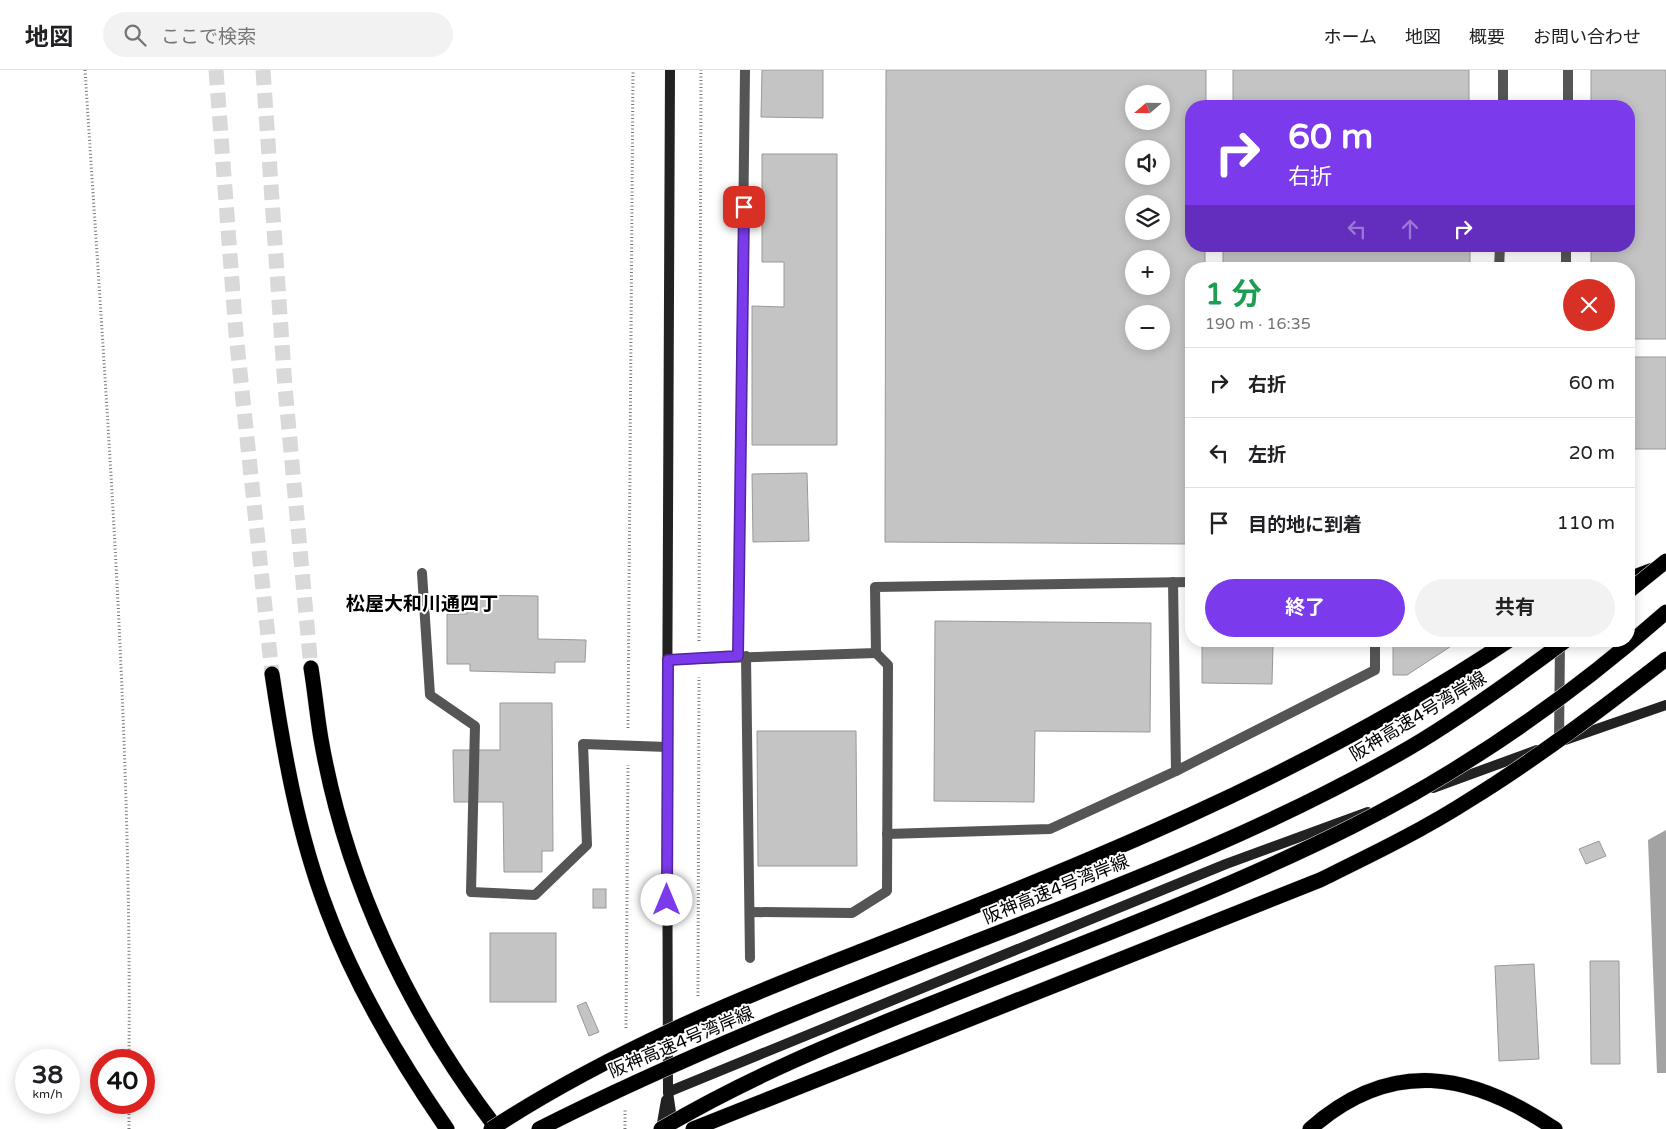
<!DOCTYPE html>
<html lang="ja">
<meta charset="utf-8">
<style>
body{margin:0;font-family:"Varela Round","Noto Sans JP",sans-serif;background:#f2f2f2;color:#202124;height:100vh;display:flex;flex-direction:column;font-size:19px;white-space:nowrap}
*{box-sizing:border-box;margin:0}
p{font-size:16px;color:#757577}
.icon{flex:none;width:28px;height:28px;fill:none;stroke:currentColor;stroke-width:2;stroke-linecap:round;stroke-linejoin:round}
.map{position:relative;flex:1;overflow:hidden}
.drawer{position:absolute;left:1185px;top:192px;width:450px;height:385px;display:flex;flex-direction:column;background:#fff;border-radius:20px;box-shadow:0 2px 12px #0003}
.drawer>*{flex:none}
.top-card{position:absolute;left:1185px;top:30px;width:450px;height:152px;border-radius:20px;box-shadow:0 2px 12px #0003;background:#7c3aed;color:#fff;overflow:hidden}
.needle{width:32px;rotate:250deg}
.fabs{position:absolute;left:1125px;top:15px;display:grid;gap:10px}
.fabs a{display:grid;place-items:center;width:45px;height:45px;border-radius:50%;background:#fff;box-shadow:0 2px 12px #0003;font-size:25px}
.speed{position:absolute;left:15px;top:979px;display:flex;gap:10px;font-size:25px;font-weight:700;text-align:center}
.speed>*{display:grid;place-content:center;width:65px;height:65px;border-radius:50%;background:#fff;box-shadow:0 2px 12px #0003;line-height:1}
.speed small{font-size:12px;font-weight:400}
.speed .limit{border:8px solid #d22;background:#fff;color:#111}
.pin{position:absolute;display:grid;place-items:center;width:42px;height:42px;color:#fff;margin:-21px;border-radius:10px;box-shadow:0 2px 8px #0006}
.me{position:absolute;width:55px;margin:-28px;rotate:0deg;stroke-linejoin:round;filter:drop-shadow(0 0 4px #0008)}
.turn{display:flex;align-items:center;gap:18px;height:105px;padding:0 20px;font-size:22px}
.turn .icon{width:65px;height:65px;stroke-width:2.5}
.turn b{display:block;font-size:35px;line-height:42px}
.lanes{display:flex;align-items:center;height:48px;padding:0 20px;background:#0003;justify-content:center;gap:25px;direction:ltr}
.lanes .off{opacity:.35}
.round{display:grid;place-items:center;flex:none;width:52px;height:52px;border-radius:26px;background:#f2f2f2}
.headline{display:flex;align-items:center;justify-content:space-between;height:85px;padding:0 20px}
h1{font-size:30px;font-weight:700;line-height:38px;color:#1e9e55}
.primary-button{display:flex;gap:10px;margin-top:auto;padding:10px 20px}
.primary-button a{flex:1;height:58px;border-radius:30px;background:#7c3aed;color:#fff;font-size:20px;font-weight:700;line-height:58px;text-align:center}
.primary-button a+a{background:#f2f2f2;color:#202124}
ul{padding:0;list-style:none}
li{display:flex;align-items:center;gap:15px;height:70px;padding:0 20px;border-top:1px solid #e0e0e0}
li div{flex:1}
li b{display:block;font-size:19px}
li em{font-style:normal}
header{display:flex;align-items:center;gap:30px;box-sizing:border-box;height:70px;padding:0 25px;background:#fff;border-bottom:1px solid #e0e0e0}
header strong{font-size:24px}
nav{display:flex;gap:28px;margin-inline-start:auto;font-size:18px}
.search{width:350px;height:45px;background:#f2f2f2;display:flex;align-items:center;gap:12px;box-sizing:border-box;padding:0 18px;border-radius:28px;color:#757577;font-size:19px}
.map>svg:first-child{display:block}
.water{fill:#a3a3a3}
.building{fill:#c4c4c4;stroke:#999;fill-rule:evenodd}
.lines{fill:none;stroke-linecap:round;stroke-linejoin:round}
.highway-tunnel{stroke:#d9d9d9;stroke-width:15;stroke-dasharray:15 8;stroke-linecap:butt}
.highway-casing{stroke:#dbdbdb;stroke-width:16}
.path{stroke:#777;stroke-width:3;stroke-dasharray:1 2.5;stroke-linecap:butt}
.lane{stroke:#555;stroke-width:10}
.street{stroke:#555;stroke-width:10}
.secondary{stroke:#222;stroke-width:10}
.highway{stroke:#000;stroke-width:15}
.highway-bridge-casing{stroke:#dbdbdb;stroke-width:16;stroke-linecap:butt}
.highway-bridge{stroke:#000;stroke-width:15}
.route-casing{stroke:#51269a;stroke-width:12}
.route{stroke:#7c3aed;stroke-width:9}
.labels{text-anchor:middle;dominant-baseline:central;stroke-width:4;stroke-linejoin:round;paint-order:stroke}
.street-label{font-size:18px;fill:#000;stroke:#fff}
.neighbourhood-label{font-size:19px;font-weight:bold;fill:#000;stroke:#fff}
</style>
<header>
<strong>地図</strong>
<div class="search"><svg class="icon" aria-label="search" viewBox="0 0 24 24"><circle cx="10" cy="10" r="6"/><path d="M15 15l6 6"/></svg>ここで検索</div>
<nav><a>ホーム</a><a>地図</a><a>概要</a><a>お問い合わせ</a></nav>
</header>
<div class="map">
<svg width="1666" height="1059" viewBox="0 0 1666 1059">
<rect width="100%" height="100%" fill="#fff"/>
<!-- water -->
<polygon class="water" points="1666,760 1666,1003 1657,1003 1648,770"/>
<!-- building -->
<g class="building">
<polygon points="762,0 823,0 823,48 761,47"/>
<path d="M886 0H1206V36H1191V176H1205V199H1191V474L885 472ZM1134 24H1161V51H1134ZM1134 79H1161V106H1134ZM1134 134H1161V161H1134ZM1134 189H1161V216H1134ZM1134 244H1161V271H1134Z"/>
<rect x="1233" y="0" width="236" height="36"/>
<polygon points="1591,0 1666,0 1666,269 1629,269 1629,199 1591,199 1591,176 1629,176 1629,36 1591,36"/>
<polygon points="762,84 837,84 837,375 752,375 752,236 784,237 784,192 762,192"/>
<rect x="1223" y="176" width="247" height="23"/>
<polygon points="1629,287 1666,287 1666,379 1631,379 1629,385"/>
<polygon points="807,403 809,471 753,472 752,404"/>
<polygon points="468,525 538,526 538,569 586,570 585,592 555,592 555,603 470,601 470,594 447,594 447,544 467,544"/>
<polygon points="935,551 1151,553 1150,662 1035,661 1034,732 934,731"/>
<polygon points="1202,571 1341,571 1341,574 1273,574 1272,614 1202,613"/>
<polygon points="1393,571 1459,571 1407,605 1393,605"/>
<polygon points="500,633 552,633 553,781 542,781 542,802 504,802 503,732 454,732 453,680 500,680"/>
<polygon points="757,661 856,661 857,796 758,796"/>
<polygon points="1599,771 1606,786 1586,794 1579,779"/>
<rect x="593" y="819" width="13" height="19"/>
<rect x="490" y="863" width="66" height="69"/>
<polygon points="1590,891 1619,891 1620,994 1591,994"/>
<polygon points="1534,894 1539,989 1499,991 1495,896"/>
<polygon points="586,932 599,962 589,966 577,936"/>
</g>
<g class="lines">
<!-- highway-tunnel -->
<g class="highway-tunnel">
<polyline points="216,0 236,264 272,604"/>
<polyline points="263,0 285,317 311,598"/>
</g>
<defs>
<g id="highway">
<polyline points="1629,509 1653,500"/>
<path d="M311 598C315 622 317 646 321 669 346 812 409 944 497 1059"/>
<path d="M272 604C284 684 298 764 327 840 356 918 400 991 447 1059"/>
<path d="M859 882C1086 793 1304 707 1508 571"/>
<path d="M1310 1059C1391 987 1471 1002 1555 1059"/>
</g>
</defs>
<!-- highway casing -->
<use href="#highway" class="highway-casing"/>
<!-- path -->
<g class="path">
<path d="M85 0C106 329 132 660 129 990"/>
<polyline points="699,571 701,0"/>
<polyline points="628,658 633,0"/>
<polyline points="698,926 699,607"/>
<polyline points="626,958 628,695"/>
<polyline points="129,1059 129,1032"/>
<polyline points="625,1059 625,1040"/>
</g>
<!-- lane -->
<g class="lane">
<polyline points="1503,36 1503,0"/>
<polyline points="1499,199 1500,176"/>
<polyline points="422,503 430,625 475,656 471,822 535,825 587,775 583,674 667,677"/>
<polyline points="1173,512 1176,701"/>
<polyline points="738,586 745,0"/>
<polyline points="746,586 750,888"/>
<polyline points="667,590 876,583 875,517 1191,512"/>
<polyline points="887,764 1050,759 1176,701 1375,600 1375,571"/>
<polyline points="750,842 852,843 887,821 888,595 876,583"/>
</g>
<!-- street -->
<g class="street">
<polyline points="1568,36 1568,0"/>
<polyline points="1566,199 1566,176"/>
<polyline points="1559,672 1560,571"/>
</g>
<!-- secondary -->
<g class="secondary">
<polyline points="670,0 667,677 668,1022 673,1056"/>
<polyline points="1565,670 1666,635"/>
<polyline points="1433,718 1537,680"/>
<polyline points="668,1022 1226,794 1368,742"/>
<polyline points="661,1059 666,1030"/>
</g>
<!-- highway -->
<use href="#highway" class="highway"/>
<defs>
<g id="highway-bridge">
<polyline points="1629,521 1666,491"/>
<path d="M491 1059C606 984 732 931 859 882"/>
<path d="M539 1059C691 982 850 921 1008 859 1144 806 1282 752 1409 678 1463 646 1514 609 1565 571"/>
<path d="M661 1059C747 1008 837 971 930 934 1071 877 1215 825 1351 757 1465 700 1571 626 1666 542"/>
<path d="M693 1059 1320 810C1371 785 1423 760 1471 729 1539 687 1603 638 1666 589"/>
</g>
</defs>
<!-- highway-bridge casing -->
<use href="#highway-bridge" class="highway-bridge-casing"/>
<!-- highway-bridge -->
<use href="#highway-bridge" class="highway-bridge"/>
</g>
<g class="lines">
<defs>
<polyline id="route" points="667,830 668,590 738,586 744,137"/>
</defs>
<!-- route casing -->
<use href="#route" class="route-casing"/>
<!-- route -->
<use href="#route" class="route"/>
</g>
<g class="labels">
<!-- street labels -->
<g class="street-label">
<text transform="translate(1418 646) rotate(-31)">阪神高速4号湾岸線</text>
<text transform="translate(1056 819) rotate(-22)">阪神高速4号湾岸線</text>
<text transform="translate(681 972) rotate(-23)">阪神高速4号湾岸線</text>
</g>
<!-- neighbourhood labels -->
<g class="neighbourhood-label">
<text x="422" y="534">松屋大和川通四丁</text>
</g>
</g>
</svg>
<div class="fabs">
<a><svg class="needle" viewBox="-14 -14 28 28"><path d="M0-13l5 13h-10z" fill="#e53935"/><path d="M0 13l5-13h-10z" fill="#757577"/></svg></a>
<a><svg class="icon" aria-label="sound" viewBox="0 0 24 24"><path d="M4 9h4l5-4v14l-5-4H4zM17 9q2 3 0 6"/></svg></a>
<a><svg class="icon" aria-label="layers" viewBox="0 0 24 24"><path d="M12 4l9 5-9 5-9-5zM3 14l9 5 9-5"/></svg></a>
<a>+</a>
<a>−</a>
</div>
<div class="speed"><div>38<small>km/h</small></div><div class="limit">40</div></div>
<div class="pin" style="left:744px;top:137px;background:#d93025"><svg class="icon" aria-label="arrive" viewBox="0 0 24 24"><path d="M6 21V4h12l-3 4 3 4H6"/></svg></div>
<svg class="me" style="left:667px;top:830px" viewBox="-20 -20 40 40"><circle r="19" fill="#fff"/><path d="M0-13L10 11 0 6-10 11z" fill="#7c3aed"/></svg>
<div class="top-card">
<div class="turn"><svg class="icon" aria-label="right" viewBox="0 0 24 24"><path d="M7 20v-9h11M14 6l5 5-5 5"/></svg><div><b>60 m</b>右折</div></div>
<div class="lanes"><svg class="icon off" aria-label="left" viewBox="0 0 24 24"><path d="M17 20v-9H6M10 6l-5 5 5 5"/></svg><svg class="icon off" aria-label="ahead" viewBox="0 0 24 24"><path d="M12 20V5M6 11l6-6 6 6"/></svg><svg class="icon" aria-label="right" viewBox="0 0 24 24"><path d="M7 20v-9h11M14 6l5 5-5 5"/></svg></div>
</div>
<section class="drawer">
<div class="headline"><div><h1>1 分</h1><p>190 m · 16:35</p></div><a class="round" style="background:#d93025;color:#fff"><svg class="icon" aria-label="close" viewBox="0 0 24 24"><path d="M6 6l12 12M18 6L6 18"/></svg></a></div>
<ul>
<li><svg class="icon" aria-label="right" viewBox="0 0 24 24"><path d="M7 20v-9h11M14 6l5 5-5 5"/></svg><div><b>右折</b></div><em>60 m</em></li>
<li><svg class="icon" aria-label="left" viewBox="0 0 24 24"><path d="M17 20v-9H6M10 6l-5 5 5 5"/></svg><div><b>左折</b></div><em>20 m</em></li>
<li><svg class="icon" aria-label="arrive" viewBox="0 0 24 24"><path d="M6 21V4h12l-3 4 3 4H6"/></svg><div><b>目的地に到着</b></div><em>110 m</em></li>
</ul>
<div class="primary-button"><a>終了</a><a>共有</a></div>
</section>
</div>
